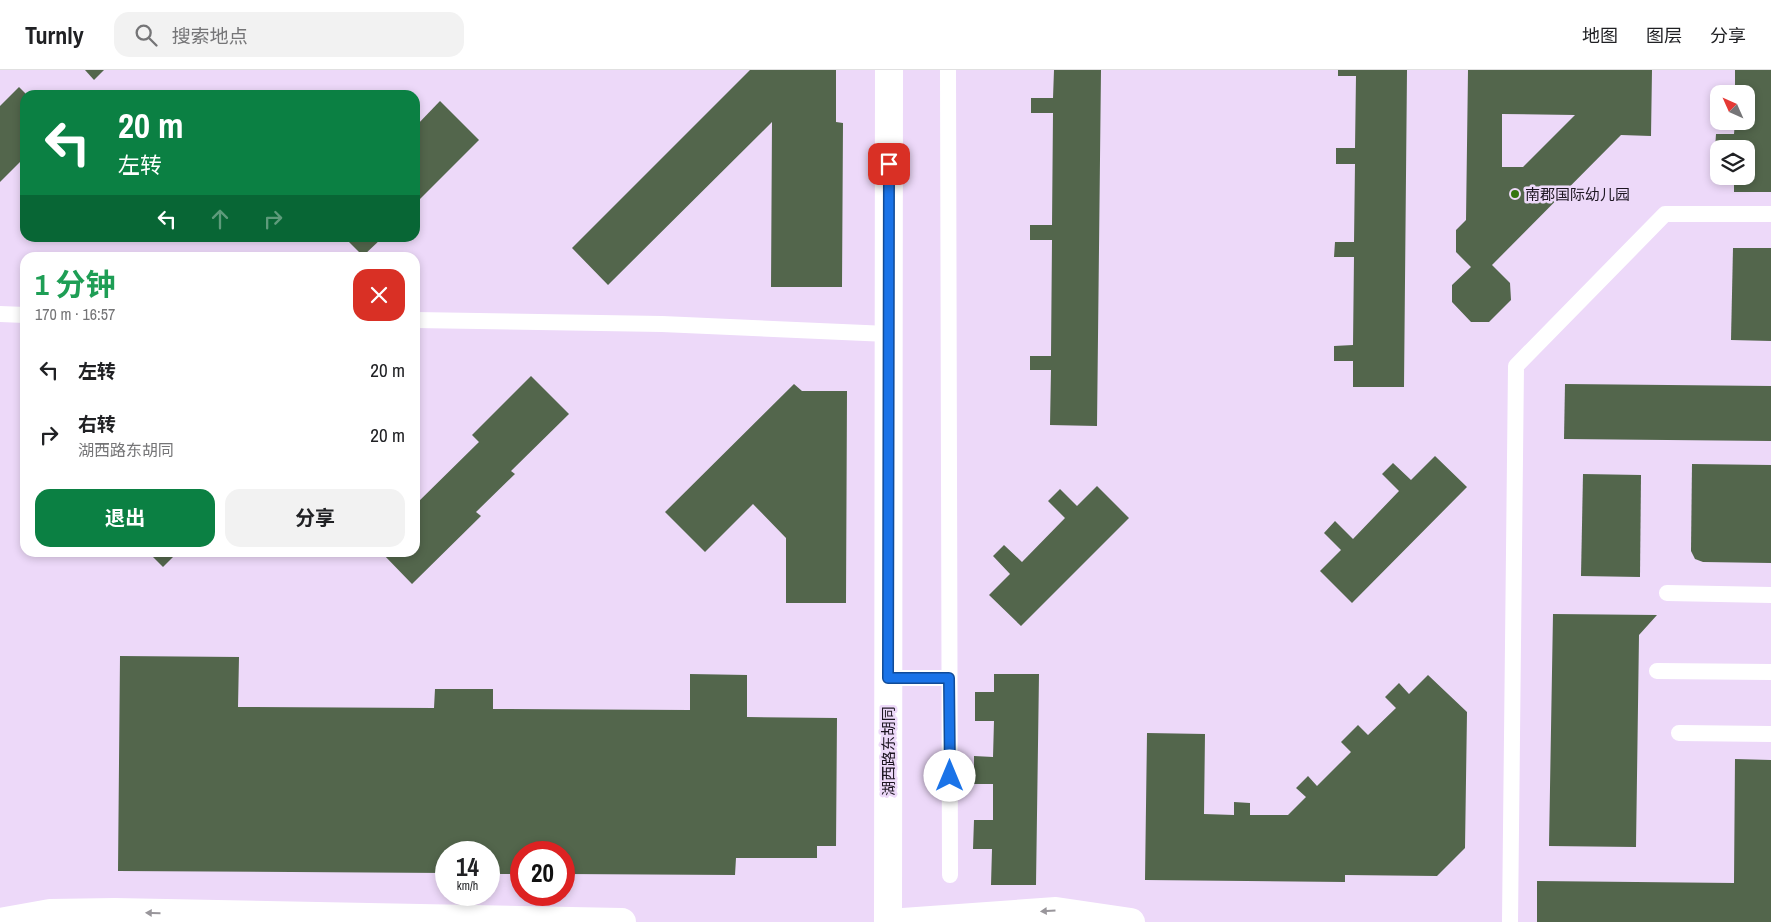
<!DOCTYPE html>
<html lang="zh">
<meta charset="utf-8">
<style>
body{margin:0;font-family:"Archivo Narrow","Noto Sans SC",sans-serif;background:#f2f2f2;color:#202124;height:100vh;display:flex;flex-direction:column;font-size:19px;white-space:nowrap}
*{box-sizing:border-box;margin:0}
p{font-size:16px;color:#757577}
.icon{flex:none;width:28px;height:28px;fill:none;stroke:currentColor;stroke-width:2;stroke-linecap:round;stroke-linejoin:round}
.map{position:relative;flex:1;overflow:hidden}
.side{position:absolute;left:20px;top:182px;width:400px;height:305px;display:flex;flex-direction:column;background:#fff;border-radius:15px;box-shadow:0 2px 8px #0003}
.side>*{flex:none}
.banner{position:absolute;left:20px;top:20px;width:400px;height:152px;border-radius:15px;box-shadow:0 2px 8px #0003;background:#0b8043;color:#fff;overflow:hidden}
.needle{width:32px;rotate:315deg}
.controls{position:absolute;left:1710px;top:15px;display:grid;gap:10px}
.controls a{display:grid;place-items:center;width:45px;height:45px;border-radius:10px;background:#fff;box-shadow:0 2px 8px #0003;font-size:25px}
.speed{position:absolute;left:435px;top:771px;display:flex;gap:10px;font-size:25px;font-weight:700;text-align:center}
.speed>*{display:grid;place-content:center;width:65px;height:65px;border-radius:50%;background:#fff;box-shadow:0 2px 8px #0003;line-height:1}
.speed small{font-size:12px;font-weight:400}
.speed .limit{border:8px solid #d22;background:#fff;color:#111}
.pin{position:absolute;display:grid;place-items:center;width:42px;height:42px;color:#fff;margin:-21px;border-radius:10px;box-shadow:0 2px 8px #0006}
.me{position:absolute;width:55px;margin:-28px;rotate:0deg;stroke-linejoin:round;filter:drop-shadow(0 0 4px #0008)}
.turn{display:flex;align-items:center;gap:18px;height:105px;padding:0 15px;font-size:22px}
.turn .icon{width:65px;height:65px;stroke-width:2.5}
.turn b{display:block;font-size:35px;line-height:42px}
.lanes{display:flex;align-items:center;height:48px;padding:0 15px;background:#0003;justify-content:center;gap:25px;direction:ltr}
.lanes .off{opacity:.35}
.round{display:grid;place-items:center;flex:none;width:52px;height:52px;border-radius:15px;background:#f2f2f2}
.summary{display:flex;align-items:center;justify-content:space-between;height:85px;padding:0 15px}
h1{font-size:30px;font-weight:700;line-height:38px;color:#1e9e55}
.primary-button{display:flex;gap:10px;margin-top:auto;padding:10px 15px}
.primary-button a{flex:1;height:58px;border-radius:15px;background:#0b8043;color:#fff;font-size:20px;font-weight:700;line-height:58px;text-align:center}
.primary-button a+a{background:#f2f2f2;color:#202124}
ul{padding:0;list-style:none}
li{display:flex;align-items:center;gap:15px;height:65px;padding:0 15px}
li div{flex:1}
li b{display:block;font-size:19px}
li em{font-style:normal}
header{display:flex;align-items:center;gap:30px;box-sizing:border-box;height:70px;padding:0 25px;background:#fff;border-bottom:1px solid #e0e0e0}
header strong{font-size:24px}
nav{display:flex;gap:28px;margin-inline-start:auto;font-size:18px}
.search{width:350px;height:45px;background:#f2f2f2;display:flex;align-items:center;gap:12px;box-sizing:border-box;padding:0 18px;border-radius:15px;color:#757577;font-size:19px}
.map>svg:first-child{display:block}
.building{fill:#53664c;fill-rule:evenodd}
.lines{fill:none;stroke-linecap:round;stroke-linejoin:round}
.lane{stroke:#fff;stroke-width:16}
.street{stroke:#fff;stroke-width:28}
.secondary{stroke:#fff;stroke-width:28}
.oneway{fill:#99969b}
.route-casing{stroke:#114b97;stroke-width:12}
.route{stroke:#1a73e8;stroke-width:9}
.poi-dot{fill:#347410;stroke:#edd9f9;stroke-width:2}
.labels{text-anchor:middle;dominant-baseline:central;stroke-width:5;stroke-linejoin:round;paint-order:stroke}
.poi-label{font-size:15px;fill:#1d1621;stroke:#edd9f9;text-anchor:start}
.street-label{font-size:15px;fill:#1d1621;stroke:#edd9f9}
</style>
<header>
<strong>Turnly</strong>
<div class="search"><svg class="icon" aria-label="search" viewBox="0 0 24 24"><circle cx="10" cy="10" r="6"/><path d="M15 15l6 6"/></svg>搜索地点</div>
<nav><a>地图</a><a>图层</a><a>分享</a></nav>
</header>
<div class="map">
<svg width="1771" height="852" viewBox="0 0 1771 852">
<rect width="100%" height="100%" fill="#edd9f9"/>
<!-- building -->
<g class="building">
<polygon points="85,0 104,0 94,10"/>
<polygon points="750,0 836,0 836,52 843,53 842,217 771,217 772,52 608,215 572,178"/>
<polygon points="1054,0 1101,0 1097,356 1050,355 1051,300 1030,300 1030,286 1051,286 1052,170 1030,170 1030,155 1052,155 1053,43 1031,43 1031,28 1053,28"/>
<polygon points="1338,0 1407,0 1404,317 1353,317 1353,291 1334,291 1334,276 1353,275 1354,187 1334,187 1335,172 1354,172 1355,94 1336,94 1336,78 1355,78 1356,6 1338,6"/>
<path d="M1468 0H1652L1651 66 1621 65 1492 195 1510 213 1511 230 1489 252H1471L1452 232V215L1471 197 1456 182V160L1466 150ZM1502 44 1575 45 1523 97H1502Z"/>
<polygon points="1735,0 1771,0 1771,122 1734,122 1734,106 1746,106 1746,79 1715,79 1716,64 1734,64 1735,51 1746,51 1746,24 1735,24"/>
<polygon points="19,17 27,25 25,87 0,112 0,36"/>
<polygon points="440,31 479,70 415,134 415,57"/>
<polygon points="345,168 382,168 363,186"/>
<polygon points="1733,178 1771,178 1771,271 1731,270"/>
<polygon points="531,306 569,344 511,401 515,404 476,442 481,446 412,514 381,482 415,482 415,435 479,372 472,365"/>
<polygon points="794,314 802,321 847,321 846,533 786,533 786,468 753,434 705,482 665,442"/>
<polygon points="1565,314 1771,316 1771,371 1564,369"/>
<polygon points="1435,386 1467,417 1352,533 1320,501 1341,480 1324,463 1335,451 1353,469 1399,421 1382,404 1393,393 1411,410"/>
<polygon points="1692,394 1771,395 1771,493 1703,492 1695,489 1691,481"/>
<polygon points="1583,404 1641,405 1640,507 1581,506"/>
<polygon points="1097,416 1129,448 1021,556 989,525 1010,504 993,486 1004,475 1022,492 1065,448 1048,431 1060,419 1077,436"/>
<polygon points="148,482 178,482 163,497"/>
<polygon points="1553,544 1657,545 1639,565 1636,777 1549,776"/>
<polygon points="120,586 239,587 238,637 434,638 435,619 493,619 493,639 690,640 690,604 747,605 747,647 837,648 836,776 817,776 817,788 736,788 735,805 564,804 564,782 521,782 521,804 489,804 489,782 446,782 446,803 118,801"/>
<polygon points="994,604 1039,604 1036,815 991,815 992,779 973,779 974,750 993,750 993,714 974,714 974,686 993,687 994,651 975,651 975,622 994,622"/>
<polygon points="1428,605 1467,642 1465,778 1437,806 1345,805 1345,812 1145,810 1147,663 1205,664 1204,744 1234,745 1234,732 1250,733 1250,745 1288,745 1306,727 1296,718 1308,706 1317,716 1351,682 1341,672 1358,655 1368,665 1396,638 1385,627 1399,613 1409,624"/>
<polygon points="1735,689 1771,690 1771,852 1537,852 1537,811 1734,813"/>
</g>
<g class="lines">
<!-- lane -->
<g class="lane">
<polyline points="948,0 950,805"/>
<polyline points="0,244 25,245"/>
<polyline points="415,250 662,254 888,264"/>
<polyline points="1667,523 1771,525"/>
<polyline points="1657,601 1771,602"/>
<polyline points="888,608 949,608"/>
<polyline points="1679,663 1771,664"/>
<polyline points="1510,852 1516,296 1665,144 1771,144"/>
</g>
<!-- street -->
<polyline class="street" points="888,852 889,0"/>
<!-- secondary -->
<g class="secondary">
<polyline points="0,852 50,843 115,842 622,852"/>
<polyline points="903,852 1056,841 1131,852"/>
</g>
</g>
<!-- one-way arrows -->
<defs><path id="oneway-solid" d="M-6-.8H1V-3.2L6.5 0L1 3.2V.8H-6Z" transform="scale(1.25)"/></defs>
<g class="oneway">
<use href="#oneway-solid" transform="translate(1048 841) rotate(177)"/>
<use href="#oneway-solid" transform="translate(153 843) rotate(-179)"/>
</g>
<g class="lines">
<defs>
<polyline id="route" points="889,94 888,608 949,608 950,706"/>
</defs>
<!-- route casing -->
<use href="#route" class="route-casing"/>
<!-- route -->
<use href="#route" class="route"/>
</g>
<!-- markers -->
<circle class="poi-dot" cx="1515" cy="124" r="5"/>
<g class="labels">
<!-- poi labels -->
<g class="poi-label">
<text x="1525" y="124">南郡国际幼儿园</text>
</g>
<!-- street labels -->
<g class="street-label">
<text transform="translate(888 681) rotate(-90)">湖西路东胡同</text>
</g>
</g>
</svg>
<div class="controls">
<a><svg class="needle" viewBox="-14 -14 28 28"><path d="M0-13l5 13h-10z" fill="#e53935"/><path d="M0 13l5-13h-10z" fill="#757577"/></svg></a>
<a><svg class="icon" aria-label="layers" viewBox="0 0 24 24"><path d="M12 4l9 5-9 5-9-5zM3 14l9 5 9-5"/></svg></a>
</div>
<div class="speed"><div>14<small>km/h</small></div><div class="limit">20</div></div>
<div class="pin" style="left:889px;top:94px;background:#d93025"><svg class="icon" aria-label="arrive" viewBox="0 0 24 24"><path d="M6 21V4h12l-3 4 3 4H6"/></svg></div>
<svg class="me" style="left:950px;top:706px" viewBox="-20 -20 40 40"><circle r="19" fill="#fff"/><path d="M0-13L10 11 0 6-10 11z" fill="#1a73e8"/></svg>
<div class="banner">
<div class="turn"><svg class="icon" aria-label="left" viewBox="0 0 24 24"><path d="M17 20v-9H6M10 6l-5 5 5 5"/></svg><div><b>20 m</b>左转</div></div>
<div class="lanes"><svg class="icon" aria-label="left" viewBox="0 0 24 24"><path d="M17 20v-9H6M10 6l-5 5 5 5"/></svg><svg class="icon off" aria-label="ahead" viewBox="0 0 24 24"><path d="M12 20V5M6 11l6-6 6 6"/></svg><svg class="icon off" aria-label="right" viewBox="0 0 24 24"><path d="M7 20v-9h11M14 6l5 5-5 5"/></svg></div>
</div>
<section class="side">
<div class="summary"><div><h1>1 分钟</h1><p>170 m · 16:57</p></div><a class="round" style="background:#d93025;color:#fff"><svg class="icon" aria-label="close" viewBox="0 0 24 24"><path d="M6 6l12 12M18 6L6 18"/></svg></a></div>
<ul>
<li><svg class="icon" aria-label="left" viewBox="0 0 24 24"><path d="M17 20v-9H6M10 6l-5 5 5 5"/></svg><div><b>左转</b></div><em>20 m</em></li>
<li><svg class="icon" aria-label="right" viewBox="0 0 24 24"><path d="M7 20v-9h11M14 6l5 5-5 5"/></svg><div><b>右转</b><p>湖西路东胡同</p></div><em>20 m</em></li>
</ul>
<div class="primary-button"><a>退出</a><a>分享</a></div>
</section>
</div>
